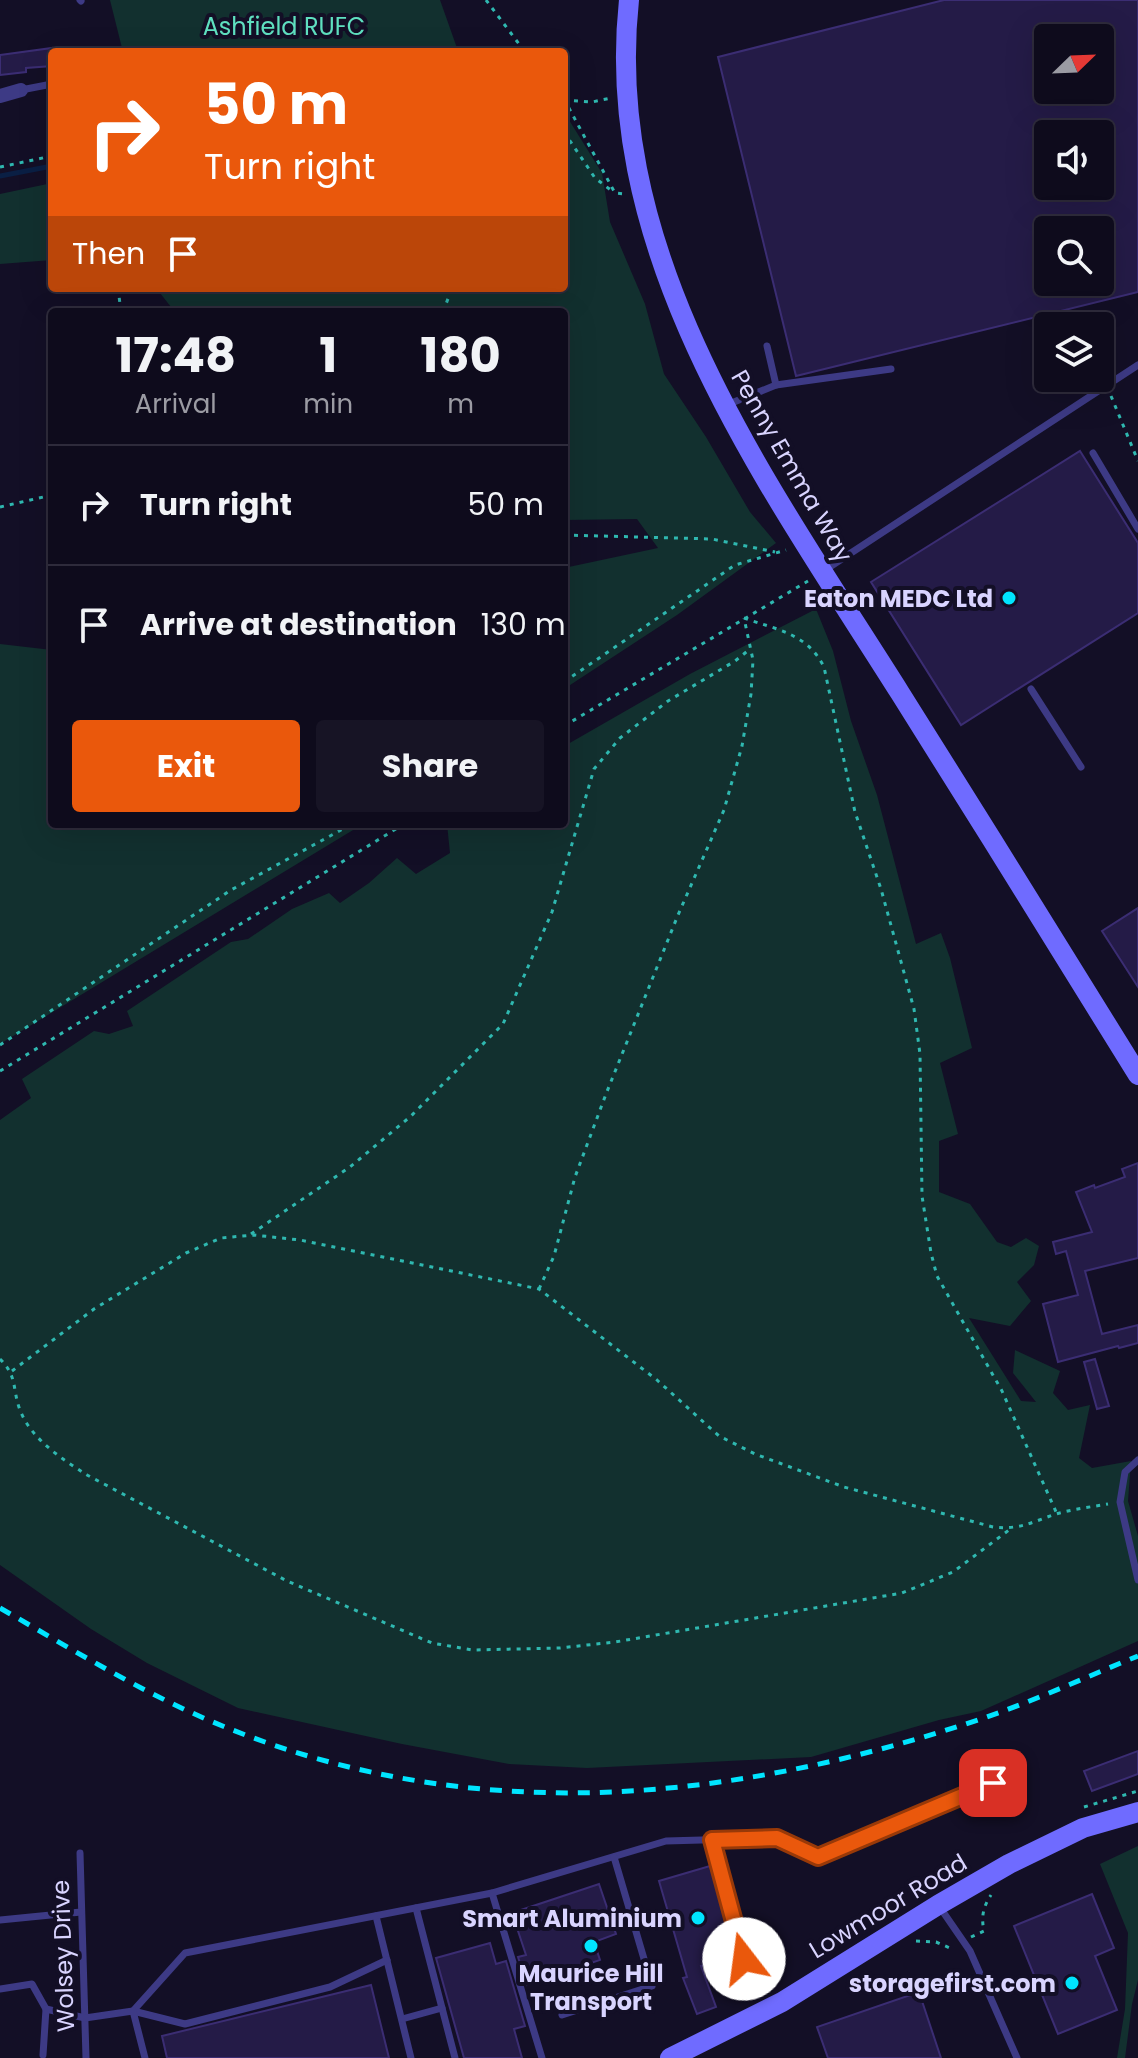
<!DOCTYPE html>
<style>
body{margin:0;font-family:Poppins,sans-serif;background:#171425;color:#f1f3f6;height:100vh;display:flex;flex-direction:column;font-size:30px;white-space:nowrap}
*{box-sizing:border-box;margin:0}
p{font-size:26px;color:#9b9ba3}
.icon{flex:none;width:44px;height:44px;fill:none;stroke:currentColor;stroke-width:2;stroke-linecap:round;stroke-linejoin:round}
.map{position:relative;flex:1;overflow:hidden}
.details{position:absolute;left:48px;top:308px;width:520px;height:520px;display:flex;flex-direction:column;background:#0e0b1c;border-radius:8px;box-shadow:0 8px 32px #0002,0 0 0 2px #2e2b3b}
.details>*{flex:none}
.banner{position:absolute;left:48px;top:48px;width:520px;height:244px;border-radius:8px;box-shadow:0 8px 32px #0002,0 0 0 2px #2e2b3b;background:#ea580c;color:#fff;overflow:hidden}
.needle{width:52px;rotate:67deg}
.tools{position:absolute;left:1034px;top:24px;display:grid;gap:16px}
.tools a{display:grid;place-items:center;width:80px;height:80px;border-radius:8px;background:#0e0b1c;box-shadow:0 8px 32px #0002,0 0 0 2px #2e2b3b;font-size:40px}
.pin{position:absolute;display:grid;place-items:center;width:68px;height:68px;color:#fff;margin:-34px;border-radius:16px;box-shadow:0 4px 12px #0006}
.me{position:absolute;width:88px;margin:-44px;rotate:345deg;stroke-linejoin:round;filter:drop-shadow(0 0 6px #0008)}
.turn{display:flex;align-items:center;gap:28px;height:168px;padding:0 24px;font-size:36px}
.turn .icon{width:104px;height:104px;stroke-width:2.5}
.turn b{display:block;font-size:56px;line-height:68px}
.then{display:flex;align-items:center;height:76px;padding:0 24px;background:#0003;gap:16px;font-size:30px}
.eta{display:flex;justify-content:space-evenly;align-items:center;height:136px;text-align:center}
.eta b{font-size:48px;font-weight:700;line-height:56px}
.primary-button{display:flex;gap:16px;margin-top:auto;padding:16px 24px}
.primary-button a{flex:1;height:92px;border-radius:8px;background:#ea580c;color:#fff;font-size:32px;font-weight:700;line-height:92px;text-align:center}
.primary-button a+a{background:#171425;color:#f1f3f6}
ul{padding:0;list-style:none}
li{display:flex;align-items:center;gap:24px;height:120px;padding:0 24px;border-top:2px solid #2e2b3b}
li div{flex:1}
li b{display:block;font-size:30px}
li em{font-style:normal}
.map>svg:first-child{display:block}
.green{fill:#12302f}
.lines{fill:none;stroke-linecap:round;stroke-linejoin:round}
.stream{stroke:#0a1f44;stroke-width:5}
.building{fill:#241b47;stroke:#3b2d73;stroke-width:2;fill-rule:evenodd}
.path{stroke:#2fb8b0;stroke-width:3;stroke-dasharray:4 6;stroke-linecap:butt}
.service{stroke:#3d3a85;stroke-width:7}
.minor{stroke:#3d3a85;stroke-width:14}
.secondary{stroke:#6f6bff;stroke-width:20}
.rail{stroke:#00e5ff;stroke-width:5;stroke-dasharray:12 10;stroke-linecap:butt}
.route-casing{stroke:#983908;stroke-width:20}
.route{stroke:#ea580c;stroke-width:14}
.poi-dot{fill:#00e5ff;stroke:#130f26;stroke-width:3}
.labels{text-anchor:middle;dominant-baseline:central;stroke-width:8;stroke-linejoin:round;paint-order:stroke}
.park-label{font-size:24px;fill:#5fe0c0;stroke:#130f26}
.street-label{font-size:24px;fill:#d9d4ff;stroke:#130f26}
.poi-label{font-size:24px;font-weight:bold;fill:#d9d4ff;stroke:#130f26;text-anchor:end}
</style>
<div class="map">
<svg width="1138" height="2058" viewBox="0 0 1138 2058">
<rect width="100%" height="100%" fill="#130f26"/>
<!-- green -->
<g class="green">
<polygon points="110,0 440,0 457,48 443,52 123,52"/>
<polygon points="564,112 602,173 610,222 645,304 664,374 706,437 750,512 776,543 677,615 564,689 564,568 658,548 637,519 564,520 564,312 175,312 156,288 564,288"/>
<polygon points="52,183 52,260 0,264 0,194"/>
<polygon points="816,609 833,651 851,721 877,795 916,944 941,933 950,958 972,1048 940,1063 958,1134 939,1141 939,1192 970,1204 997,1242 1011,1247 1026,1238 1039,1246 1034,1265 1017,1282 1031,1301 1010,1326 969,1318 1021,1401 1036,1402 1013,1373 1015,1350 1060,1371 1053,1393 1068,1410 1090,1405 1079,1458 1092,1468 1131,1461 1128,1501 1138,1536 1138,1641 981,1711 939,1720 811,1757 587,1768 509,1764 402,1744 238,1708 147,1663 91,1629 0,1565 0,1120 31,1098 22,1079 94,1031 109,1034 133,1026 127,1011 231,942 248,939 292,909 329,893 340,903 369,883 397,858 416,874 450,853 447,824 564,824 564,769 568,766 568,744 690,674"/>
<polygon points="0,644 52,650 52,824 363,824 0,1044"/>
<polygon points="1138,1846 1138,1980 1132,2004 1125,2058 1117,2058 1125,2009 1128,1933 1100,1864"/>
</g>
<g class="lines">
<!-- stream -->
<polyline class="stream" points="0,176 52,166"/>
</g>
<!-- building -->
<g class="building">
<path d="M944 0H1138V292L796 376 718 57ZM1048 38H1100V90H1048ZM1048 134H1100V186H1048ZM1048 230H1100V282H1048Z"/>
<polygon points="52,48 52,66 26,68 26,72 0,75 0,55"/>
<polygon points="1080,451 1138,543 1138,613 961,725 871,582"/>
<polygon points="1138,908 1138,987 1102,931"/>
<polygon points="1138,1163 1138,1258 1085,1271 1102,1334 1138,1325 1138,1343 1119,1348 1118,1346 1058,1362 1043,1304 1078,1295 1066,1251 1056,1254 1053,1242 1092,1232 1076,1192 1094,1185 1095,1188 1125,1177 1122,1169"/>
<polygon points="1095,1359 1109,1406 1097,1409 1084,1362"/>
<polygon points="1138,1751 1138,1774 1092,1791 1084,1771"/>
<polygon points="710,1866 736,1955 701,1966 716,2007 697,2014 683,1978 687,1977 659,1881"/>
<polygon points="599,1884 616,1934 594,1942 600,1960 527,1985 518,1957 526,1955 512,1913"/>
<polygon points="1092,1894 1114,1948 1095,1956 1117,2010 1058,2034 1014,1926"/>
<polygon points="490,1943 496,1964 506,1961 525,2026 514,2029 522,2058 464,2058 436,1958"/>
<polygon points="371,1985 389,2058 167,2058 162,2036"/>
<polygon points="919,1992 941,2058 828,2058 817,2027"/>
</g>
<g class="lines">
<!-- path -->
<g class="path">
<polyline points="486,0 525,52"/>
<polyline points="479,52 484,52"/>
<polyline points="564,99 615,193 625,194"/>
<polyline points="564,100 592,102 611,98"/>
<polyline points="564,132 595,178 612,191"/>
<polyline points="0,167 52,156"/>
<polyline points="118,288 121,312"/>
<polyline points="443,312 452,288"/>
<polyline points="1111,396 1138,461"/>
<polyline points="0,507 52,495"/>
<polyline points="564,535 712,539 775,552"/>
<path d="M744 618C777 630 807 633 824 667L855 812 881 889 914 1009 920 1054 922 1196 931 1253 937 1276 1002 1391 1057 1514"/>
<polyline points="564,682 735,565 786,550"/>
<polyline points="564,726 808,581"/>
<polyline points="0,1045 231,890 352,824"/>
<polyline points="0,1071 404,824"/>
<polyline points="251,1234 350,1167 411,1116 503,1024 552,912 594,769 620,738 668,701 735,661 750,649"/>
<polyline points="539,1289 554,1256 575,1177 606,1094 678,915 724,810 742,746 751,694 753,660 744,618"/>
<path d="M0 1359C18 1377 12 1389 20 1410 31 1439 62 1459 87 1475L287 1581 432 1643 472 1650 560 1648 615 1642 902 1593 953 1572 1009 1530"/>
<path d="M12 1371 94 1309 186 1253 221 1238 254 1235 300 1240 539 1289 657 1380 719 1436 755 1454 844 1487 993 1527C1020 1530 1032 1522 1056 1514 1073 1509 1091 1507 1108 1504"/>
<polyline points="1084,1807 1138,1791"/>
<path d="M971 1937 984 1931C981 1917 983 1907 991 1895"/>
<polyline points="916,1941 936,1942 950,1948 954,1946"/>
</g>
<!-- service -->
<g class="service">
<polyline points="80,0 81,1"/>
<polyline points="21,90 52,84"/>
<polyline points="767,346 776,385"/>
<polyline points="729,404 776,385 891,369"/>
<polyline points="1093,453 1138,529"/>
<polyline points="825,570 1138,365"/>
<polyline points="1031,689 1081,767"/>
<polyline points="1138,1460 1125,1472 1120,1502 1138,1580"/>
<polyline points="712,1840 744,1959 714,1977"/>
<polyline points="80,1853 86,2058"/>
<polyline points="492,1893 542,2058"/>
<polyline points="939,1906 970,1951 1017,2058"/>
<polyline points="416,1908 455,2058"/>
<polyline points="376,1916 411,2058"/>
<polyline points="0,1920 81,1912"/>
<polyline points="387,1960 330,1987 185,2024 133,2011 185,1953 492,1893 666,1841 777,1838 818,1857 993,1783"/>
<polyline points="0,1989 32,1984 46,2009"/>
<polyline points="562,2015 652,1986 614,1857"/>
<polyline points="402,2019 442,2008"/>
<polyline points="43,2055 46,2009 85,2018 133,2011 145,2058"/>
</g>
<!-- minor -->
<polyline class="minor" points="0,96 21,90"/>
<!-- secondary -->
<g class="secondary">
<path d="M629 0C601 259 769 485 900 693 980 820 1059 947 1138 1075"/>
<polyline points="670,2058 782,2002 938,1905 1009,1864 1083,1828 1138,1812"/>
</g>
<!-- rail -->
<path class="rail" d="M0 1608C70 1648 139 1691 213 1722 467 1829 725 1804 981 1719 1034 1701 1086 1677 1138 1656"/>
</g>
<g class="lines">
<defs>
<polyline id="route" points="744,1959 712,1840 777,1838 818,1857 993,1783"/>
</defs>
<!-- route casing -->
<use href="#route" class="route-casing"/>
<!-- route -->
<use href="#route" class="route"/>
</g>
<!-- markers -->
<g class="poi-dot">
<circle cx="1009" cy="598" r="8"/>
<circle cx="698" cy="1918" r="8"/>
<circle cx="591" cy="1946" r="8"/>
<circle cx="1072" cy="1983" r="8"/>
</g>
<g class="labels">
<!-- park labels -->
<g class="park-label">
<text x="284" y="26">Ashfield RUFC</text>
</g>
<!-- street labels -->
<g class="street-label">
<text transform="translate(792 466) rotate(60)">Penny Emma Way</text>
<text transform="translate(888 1906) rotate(-31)">Lowmoor Road</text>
<text transform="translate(63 1956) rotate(-92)">Wolsey Drive</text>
</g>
<!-- poi labels -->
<g class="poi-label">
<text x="993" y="598">Eaton MEDC Ltd</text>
<text x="682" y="1918">Smart Aluminium</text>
<text x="591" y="1973" text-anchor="middle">Maurice Hill<tspan x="591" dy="28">Transport</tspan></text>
<text x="1056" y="1983">storagefirst.com</text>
</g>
</g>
</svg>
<div class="tools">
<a><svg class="needle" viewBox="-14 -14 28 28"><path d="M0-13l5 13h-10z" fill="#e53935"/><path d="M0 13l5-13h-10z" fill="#9b9ba3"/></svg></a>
<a><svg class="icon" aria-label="sound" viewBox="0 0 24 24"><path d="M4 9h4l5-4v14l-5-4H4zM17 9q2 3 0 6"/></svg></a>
<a><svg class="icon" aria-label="search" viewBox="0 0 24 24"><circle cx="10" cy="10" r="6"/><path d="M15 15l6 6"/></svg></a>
<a><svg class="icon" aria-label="layers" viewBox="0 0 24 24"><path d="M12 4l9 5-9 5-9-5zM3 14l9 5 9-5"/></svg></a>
</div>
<div class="pin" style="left:993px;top:1783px;background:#d93025"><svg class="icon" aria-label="arrive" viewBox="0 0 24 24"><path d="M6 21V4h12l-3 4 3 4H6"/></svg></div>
<svg class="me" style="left:744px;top:1959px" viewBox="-20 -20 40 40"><circle r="19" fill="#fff"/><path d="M0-13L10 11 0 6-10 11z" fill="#ea580c"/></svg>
<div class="banner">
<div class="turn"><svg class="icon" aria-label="right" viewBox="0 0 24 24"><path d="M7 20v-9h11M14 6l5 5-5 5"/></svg><div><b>50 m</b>Turn right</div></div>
<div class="then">Then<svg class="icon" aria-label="arrive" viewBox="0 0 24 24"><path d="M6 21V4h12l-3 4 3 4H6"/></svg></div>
</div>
<section class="details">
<div class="eta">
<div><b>17:48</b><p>Arrival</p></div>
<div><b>1</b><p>min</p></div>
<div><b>180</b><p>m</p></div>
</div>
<ul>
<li><svg class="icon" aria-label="right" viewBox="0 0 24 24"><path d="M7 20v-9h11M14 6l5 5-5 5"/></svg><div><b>Turn right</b></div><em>50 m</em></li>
<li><svg class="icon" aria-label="arrive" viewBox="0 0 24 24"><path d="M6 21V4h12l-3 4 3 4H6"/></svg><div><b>Arrive at destination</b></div><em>130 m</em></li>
</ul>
<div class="primary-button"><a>Exit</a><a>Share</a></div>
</section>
</div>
